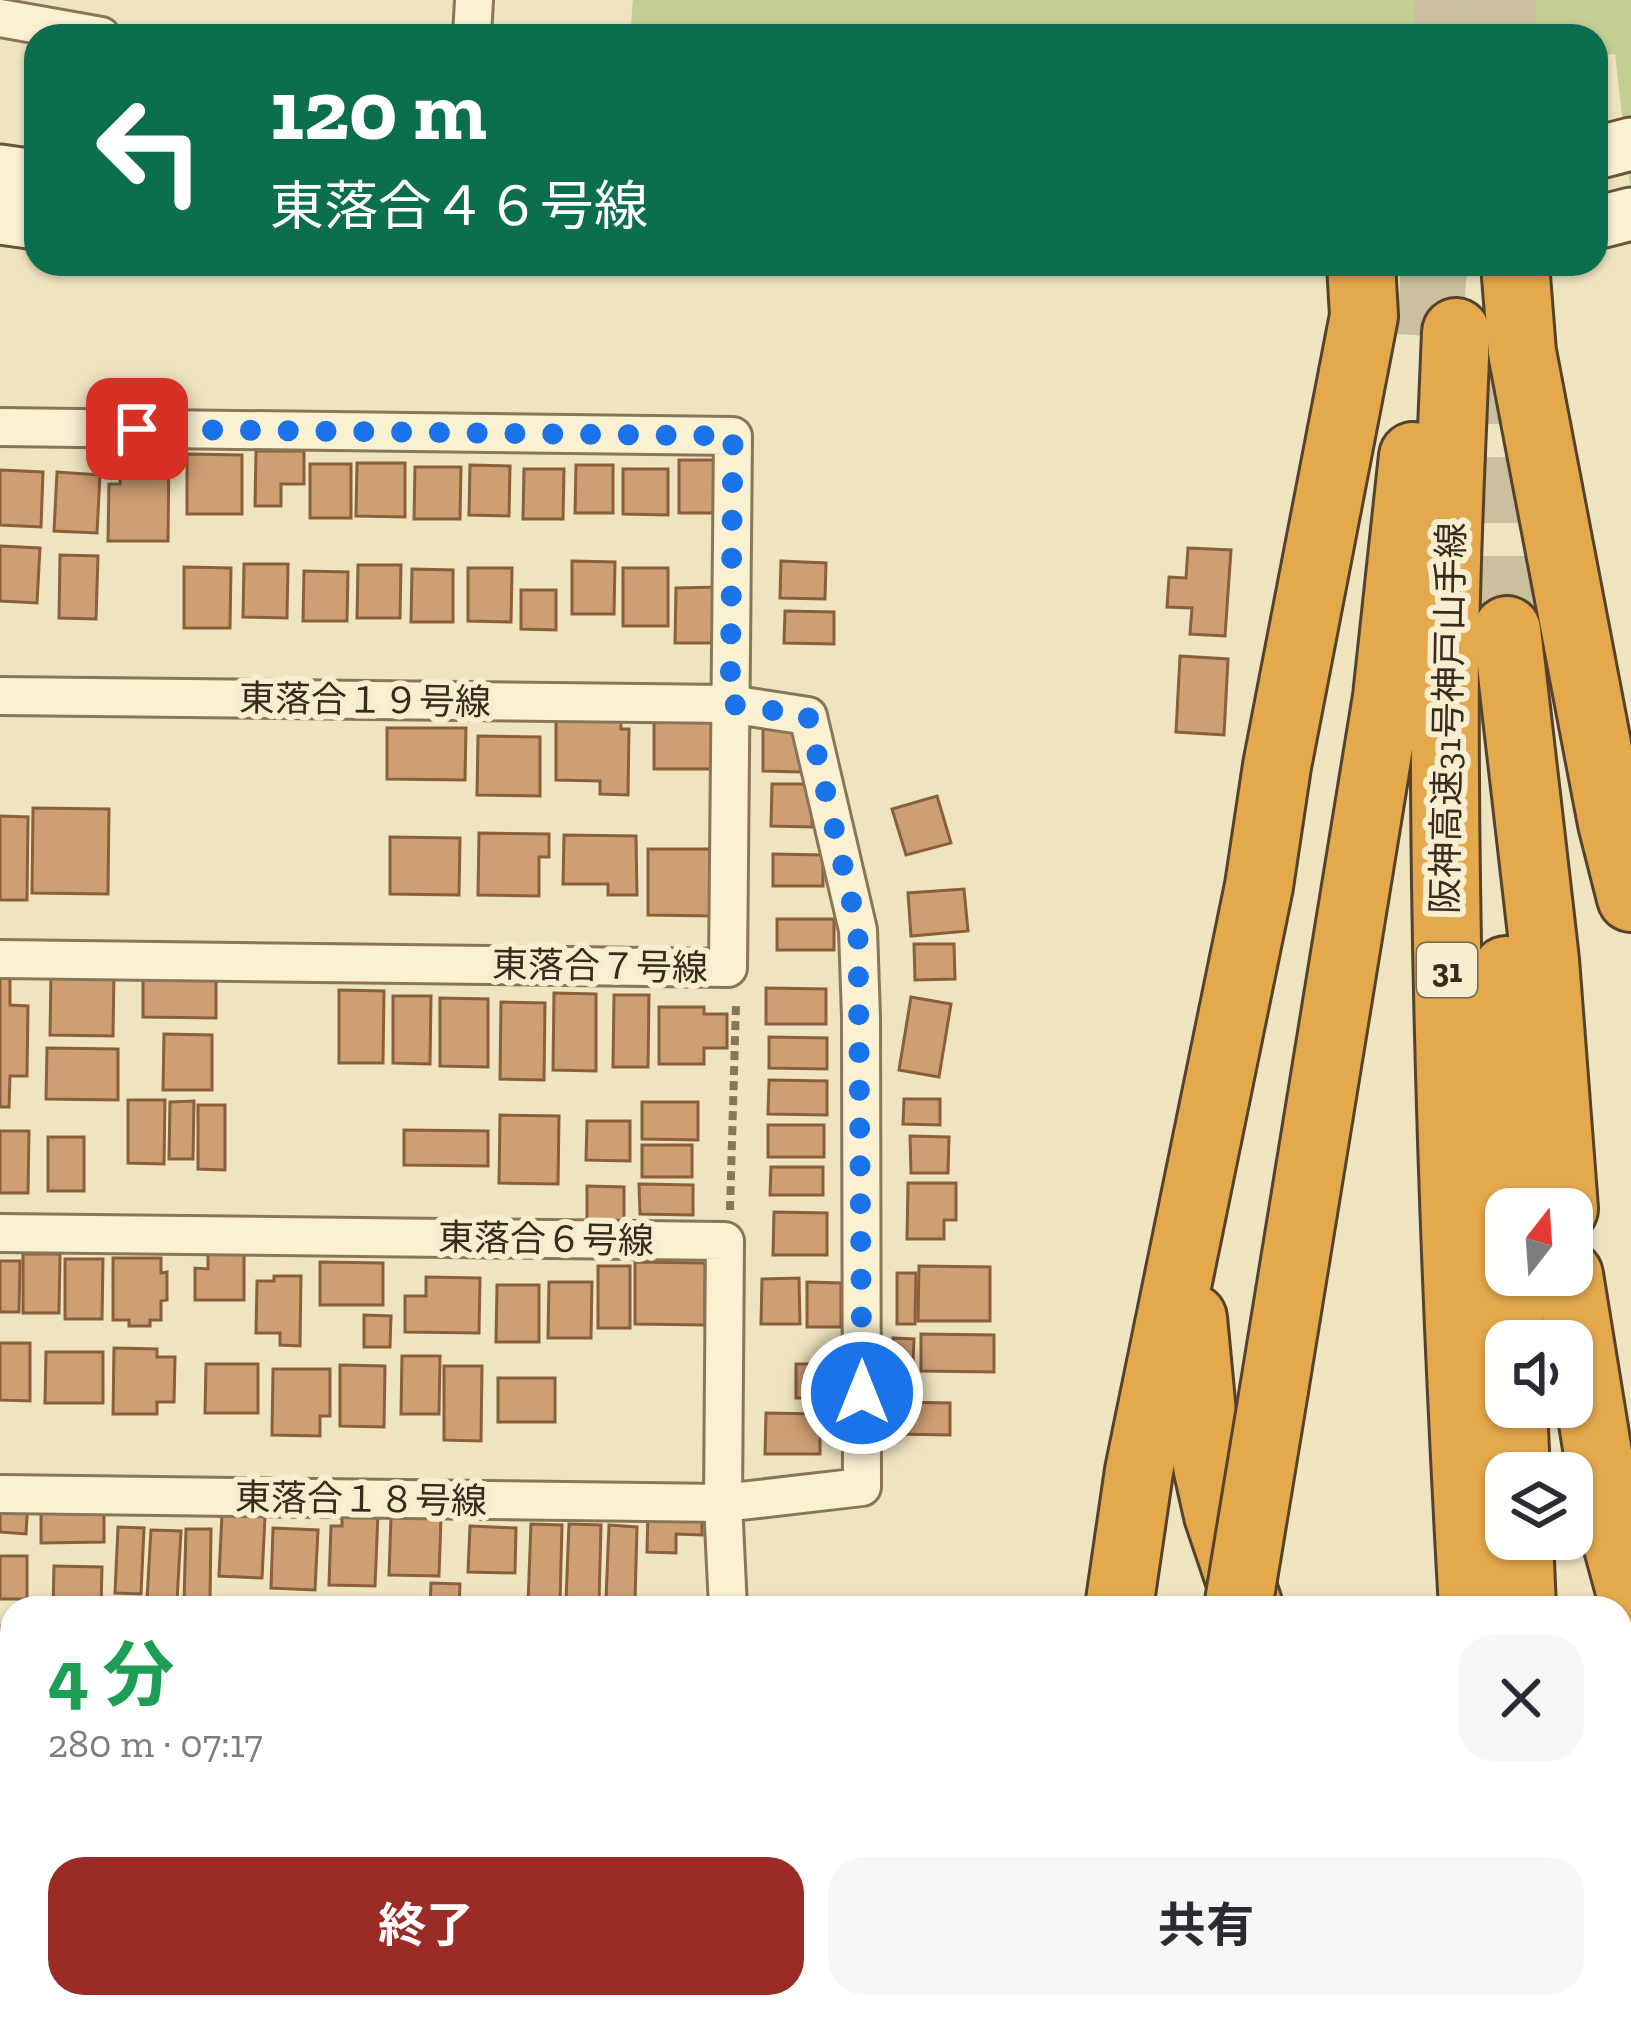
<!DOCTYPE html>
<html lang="ja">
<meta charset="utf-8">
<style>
body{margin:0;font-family:"Zilla Slab","Noto Sans JP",serif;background:#f7f7f7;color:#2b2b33;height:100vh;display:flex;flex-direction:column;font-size:45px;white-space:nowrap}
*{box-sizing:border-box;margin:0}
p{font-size:39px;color:#7c7c81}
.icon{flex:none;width:66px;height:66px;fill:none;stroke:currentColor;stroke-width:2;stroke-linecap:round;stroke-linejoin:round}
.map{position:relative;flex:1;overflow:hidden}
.side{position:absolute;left:0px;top:1596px;width:1632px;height:423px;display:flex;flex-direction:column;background:#fff;border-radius:36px 36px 0 0;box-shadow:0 3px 9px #0004}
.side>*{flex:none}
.top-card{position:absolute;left:24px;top:24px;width:1584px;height:252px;border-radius:36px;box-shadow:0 3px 9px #0004;background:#0b6e4f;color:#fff;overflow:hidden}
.needle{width:78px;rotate:17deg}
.buttons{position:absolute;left:1485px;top:1188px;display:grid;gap:24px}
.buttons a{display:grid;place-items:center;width:108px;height:108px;border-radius:24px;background:#fff;box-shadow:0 3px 9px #0004;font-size:60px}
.pin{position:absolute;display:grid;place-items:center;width:102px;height:102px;color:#fff;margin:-51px;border-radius:24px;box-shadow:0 6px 18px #0006}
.me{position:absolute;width:132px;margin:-66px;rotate:0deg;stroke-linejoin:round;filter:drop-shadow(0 0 9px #0008)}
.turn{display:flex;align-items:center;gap:42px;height:252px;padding:0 48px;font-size:54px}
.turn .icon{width:156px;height:156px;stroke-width:2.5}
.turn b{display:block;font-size:84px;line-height:102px}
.round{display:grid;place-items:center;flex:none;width:126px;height:126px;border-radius:36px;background:#f7f7f7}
.headline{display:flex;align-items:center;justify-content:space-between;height:204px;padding:0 48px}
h1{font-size:72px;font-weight:700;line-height:90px;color:#1e9e55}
.button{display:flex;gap:24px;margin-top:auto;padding:24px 48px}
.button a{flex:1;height:138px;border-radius:36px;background:#9a2b25;color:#fff;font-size:48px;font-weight:700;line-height:138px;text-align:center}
.button a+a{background:#f7f7f7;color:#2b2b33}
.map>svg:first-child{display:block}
.green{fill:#c3ce93}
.building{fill:#cf9f74;stroke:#895f3c;stroke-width:3}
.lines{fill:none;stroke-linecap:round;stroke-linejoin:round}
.highway-tunnel{stroke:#cabf9f;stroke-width:66;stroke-dasharray:66 33;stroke-linecap:butt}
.street-casing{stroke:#897557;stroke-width:42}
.secondary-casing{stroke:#6b553a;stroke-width:57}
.highway-casing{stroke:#56422c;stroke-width:72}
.path{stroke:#897557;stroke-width:8;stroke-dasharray:9 6;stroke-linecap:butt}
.street{stroke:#faf1d3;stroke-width:36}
.secondary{stroke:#faf1d3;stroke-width:51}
.highway{stroke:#e3a94c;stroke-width:66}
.highway-bridge-casing{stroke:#56422c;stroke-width:72;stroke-linecap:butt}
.highway-bridge{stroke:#e3a94c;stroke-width:66}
.route{stroke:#1a73e8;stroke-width:21;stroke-dasharray:0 37.8}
.labels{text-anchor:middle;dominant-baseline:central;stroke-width:12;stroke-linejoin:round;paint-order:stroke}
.shield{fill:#f7eecf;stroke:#716652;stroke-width:3}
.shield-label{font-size:33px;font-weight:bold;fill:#382b1c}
.street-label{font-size:36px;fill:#382b1c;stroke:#f7eecf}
</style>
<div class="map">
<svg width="1631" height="2017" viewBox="0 0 1631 2017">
<rect width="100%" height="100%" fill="#efe4c0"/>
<!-- green -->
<polygon class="green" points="633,0 1631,0 1631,195 1615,54 1596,56 1596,36 630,36"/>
<!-- building -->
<g class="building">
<polygon points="120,447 169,448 168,541 108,541 109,484 120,484"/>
<polygon points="256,451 304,451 304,484 281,484 281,506 255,506"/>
<polygon points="187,454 242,455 242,514 187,514"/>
<polygon points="679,460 722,460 721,513 679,513"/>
<polygon points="357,463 405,463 405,517 356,516"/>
<rect x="310" y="464" width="41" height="54"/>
<polygon points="470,465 510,466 509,516 469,515"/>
<polygon points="576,465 613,465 613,513 575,513"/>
<polygon points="415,467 461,467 460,519 414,519"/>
<polygon points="524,469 564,469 563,519 523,519"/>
<polygon points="623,469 668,469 668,515 623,514"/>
<polygon points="0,470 43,472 41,527 0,525"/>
<polygon points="57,472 100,475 97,533 54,531"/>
<polygon points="0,546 40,548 37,603 0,601"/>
<polygon points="1188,548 1231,550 1225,636 1190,634 1192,608 1167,607 1169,577 1186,578"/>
<polygon points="60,555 98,556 96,619 59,618"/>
<polygon points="572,561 615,562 614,614 572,614"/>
<polygon points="781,561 826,563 825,599 780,598"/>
<polygon points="244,564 288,564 287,618 243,617"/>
<polygon points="358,565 401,565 400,618 357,618"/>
<polygon points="184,567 231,568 230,628 184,628"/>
<polygon points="468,568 512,568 511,622 468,621"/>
<rect x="623" y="568" width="45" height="58"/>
<polygon points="412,569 453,570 453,622 411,622"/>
<polygon points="304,571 348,572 347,621 303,621"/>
<polygon points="720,587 720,643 675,643 676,588"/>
<polygon points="521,590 556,590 556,630 521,629"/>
<polygon points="785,611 834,612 834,644 784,643"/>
<polygon points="1180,656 1228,659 1224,735 1176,732"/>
<polygon points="556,716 621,717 621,729 629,729 628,795 600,794 600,781 556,780"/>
<polygon points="654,720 714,721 714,769 654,769"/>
<polygon points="763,727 802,728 801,772 763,771"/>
<polygon points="387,728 466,728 465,780 387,779"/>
<polygon points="478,736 540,737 540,796 477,795"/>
<polygon points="772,784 812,784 812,827 771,826"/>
<polygon points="937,796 951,843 906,855 892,809"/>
<polygon points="33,808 109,809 108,894 32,893"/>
<polygon points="0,816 28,817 27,900 0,900"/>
<polygon points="479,833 549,834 549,857 539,857 539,896 478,895"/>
<polygon points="564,835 636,836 637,895 608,895 608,884 563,884"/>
<polygon points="390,837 460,838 459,895 390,894"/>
<polygon points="648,849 713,849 712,916 648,915"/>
<polygon points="773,854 823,855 823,886 773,886"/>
<polygon points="964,889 968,931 911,936 908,893"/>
<rect x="777" y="919" width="57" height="31"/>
<polygon points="914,944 954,944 955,979 915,980"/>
<polygon points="143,972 216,972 216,1018 143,1017"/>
<polygon points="51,973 114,973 113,1036 50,1035"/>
<polygon points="0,975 10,975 10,1005 28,1006 27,1076 10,1076 9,1107 0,1107"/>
<polygon points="766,988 826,989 826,1024 766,1024"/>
<polygon points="339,990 384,991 383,1063 339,1063"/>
<polygon points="554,993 596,994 596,1071 553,1070"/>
<polygon points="614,995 649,995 648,1067 613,1067"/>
<polygon points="393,996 431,996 430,1064 393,1063"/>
<polygon points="911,997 951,1004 939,1077 899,1070"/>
<polygon points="440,998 488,999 488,1067 440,1066"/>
<polygon points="501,1002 545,1003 544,1080 500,1079"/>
<polygon points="659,1007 704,1007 704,1014 727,1014 727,1048 704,1048 704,1064 659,1064"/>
<polygon points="164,1034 212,1035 212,1090 163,1090"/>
<polygon points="769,1037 827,1038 827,1069 769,1068"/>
<polygon points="47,1048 118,1049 118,1100 46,1099"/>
<polygon points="769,1080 827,1081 827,1115 768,1114"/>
<polygon points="904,1099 940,1099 940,1125 903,1124"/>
<polygon points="128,1100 165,1100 164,1164 128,1163"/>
<polygon points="194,1101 193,1159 169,1159 170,1102"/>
<polygon points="642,1102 698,1102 698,1140 642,1139"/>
<polygon points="198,1105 225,1105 225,1170 198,1169"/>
<polygon points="500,1115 559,1116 558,1184 499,1183"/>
<polygon points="587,1121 630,1121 630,1161 586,1160"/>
<rect x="768" y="1125" width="56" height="32"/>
<polygon points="404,1130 488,1131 488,1166 404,1165"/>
<polygon points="0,1131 29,1131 28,1193 0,1193"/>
<polygon points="910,1136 949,1137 948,1173 911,1173"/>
<rect x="48" y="1137" width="36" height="54"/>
<rect x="642" y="1145" width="50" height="32"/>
<polygon points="771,1167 823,1167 823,1195 770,1195"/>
<polygon points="908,1183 956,1183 956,1220 944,1220 944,1239 907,1239"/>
<polygon points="639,1184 693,1185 693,1215 640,1214"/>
<polygon points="587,1186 624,1187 624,1222 587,1221"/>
<polygon points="774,1212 827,1213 827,1255 773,1255"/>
<polygon points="23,1254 60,1254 59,1313 23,1313"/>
<polygon points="208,1254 244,1254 244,1300 195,1300 195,1268 208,1269"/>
<polygon points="113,1258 161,1258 161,1273 167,1272 167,1300 161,1301 161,1320 150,1320 150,1326 129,1326 129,1320 113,1320"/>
<polygon points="65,1259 103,1259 102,1319 65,1319"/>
<polygon points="0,1261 20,1261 19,1312 0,1312"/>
<polygon points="320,1262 383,1263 383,1305 320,1305"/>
<polygon points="635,1262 705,1263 705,1325 635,1324"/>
<rect x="598" y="1266" width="32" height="62"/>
<polygon points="919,1266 990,1267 990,1321 918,1321"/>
<polygon points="897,1273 916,1273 915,1324 897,1324"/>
<polygon points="274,1276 301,1276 300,1346 280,1345 280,1333 256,1333 257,1281 274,1281"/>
<polygon points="426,1277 480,1278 479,1333 405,1332 405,1296 426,1296"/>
<polygon points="799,1278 800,1324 761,1324 762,1279"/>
<polygon points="549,1282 592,1282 591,1338 548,1338"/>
<polygon points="807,1282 841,1283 841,1327 807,1327"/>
<polygon points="497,1285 539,1285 539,1342 496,1342"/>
<polygon points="364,1315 391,1316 390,1347 364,1347"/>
<polygon points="921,1334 994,1335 994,1372 921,1371"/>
<polygon points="893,1338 914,1339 913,1364 893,1364"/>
<polygon points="0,1343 30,1343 30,1401 0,1400"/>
<polygon points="114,1348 157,1349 157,1357 175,1357 174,1402 157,1402 157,1414 113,1414"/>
<polygon points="46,1352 103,1352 103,1403 45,1403"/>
<polygon points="402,1356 440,1356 439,1414 401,1414"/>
<polygon points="206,1364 258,1364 258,1413 205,1413"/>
<polygon points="796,1364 840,1364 839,1398 796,1398"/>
<polygon points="340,1365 385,1366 384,1427 340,1426"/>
<polygon points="444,1366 482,1366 481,1441 444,1440"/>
<polygon points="273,1369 330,1369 330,1416 320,1416 320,1436 272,1435"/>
<rect x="498" y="1378" width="57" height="44"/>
<polygon points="895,1402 950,1403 950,1435 895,1434"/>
<polygon points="766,1413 820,1414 820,1454 765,1454"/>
<polygon points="0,1500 28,1501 26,1534 0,1532"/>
<polygon points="41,1505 104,1505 104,1542 41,1543"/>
<polygon points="648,1512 702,1514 702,1535 676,1534 676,1553 647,1552"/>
<polygon points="342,1513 378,1514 375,1586 329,1585 331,1526 342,1526"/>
<polygon points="222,1514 265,1516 262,1578 219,1576"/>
<polygon points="391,1517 441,1518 439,1576 389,1575"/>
<polygon points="531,1524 562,1525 560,1604 528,1603"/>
<polygon points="569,1524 601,1525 599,1601 566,1600"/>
<polygon points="609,1525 637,1527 635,1601 606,1599"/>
<polygon points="470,1526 516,1528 515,1573 468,1572"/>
<polygon points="118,1527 144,1528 141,1594 115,1593"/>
<polygon points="273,1528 318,1530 315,1590 271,1588"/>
<polygon points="186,1529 211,1529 210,1601 184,1601"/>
<polygon points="151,1530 181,1531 177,1601 147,1599"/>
<rect x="0" y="1556" width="27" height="43"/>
<polygon points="54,1566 102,1567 101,1608 53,1608"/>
<polygon points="431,1583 460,1584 459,1608 430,1608"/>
<polygon points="12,1625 12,1695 0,1695 0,1626"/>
<polygon points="0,1909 12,1910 12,1972 0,1972"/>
</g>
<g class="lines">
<!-- highway-tunnel -->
<g class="highway-tunnel">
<polyline points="1503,0 1503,36"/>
<polyline points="1446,36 1448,0"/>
<polyline points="1430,336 1434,264"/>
<polyline points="1506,358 1507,630"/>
</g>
<defs>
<g id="street">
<polyline points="0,18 101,36"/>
<polyline points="472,36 474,0"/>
<polyline points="0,427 733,436 728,968 0,959"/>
<polyline points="0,696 730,704 808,716 858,930 861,1017 862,1487 723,1503 0,1494"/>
<polyline points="0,1233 725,1241 723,1503 728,1608"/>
<polyline points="0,1750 12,1750"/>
</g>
<g id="secondary">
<polyline points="1596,153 1631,144"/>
<polyline points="0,171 36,176"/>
<polyline points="0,218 36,223"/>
<polyline points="1596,223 1631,214"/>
</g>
<g id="highway">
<polyline points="1515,264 1522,352 1612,823 1631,898"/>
<path d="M1456 332C1452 438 1446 545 1445 651 1443 970 1455 1289 1473 1608"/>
<polyline points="1507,630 1545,960 1564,1209"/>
<polyline points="1506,970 1508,1209"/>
<polyline points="1509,1275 1510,1341"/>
<polyline points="1569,1275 1606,1503 1631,1595"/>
<polyline points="1193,1318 1207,1466 1218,1515 1248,1604"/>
<polyline points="1274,1390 1387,697 1413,456"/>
<polyline points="1513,1407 1516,1473"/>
<polyline points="1519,1539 1522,1608"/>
<polyline points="1119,1608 1139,1471 1259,886 1277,766 1364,316 1361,264"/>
<polyline points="1620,1972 1631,1968"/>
<polyline points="1144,2007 1150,2017"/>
<polyline points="1408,2007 1411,2017"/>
<polyline points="1496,2007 1497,2017"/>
<polyline points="1547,2007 1548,2017"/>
</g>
</defs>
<!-- street casing -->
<use href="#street" class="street-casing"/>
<!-- secondary casing -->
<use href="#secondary" class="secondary-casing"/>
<!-- highway casing -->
<use href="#highway" class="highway-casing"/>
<!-- path -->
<g class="path">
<polyline points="730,1210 736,1004"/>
<polyline points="747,2007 747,2017"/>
</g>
<!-- street -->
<use href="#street" class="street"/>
<!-- secondary -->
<use href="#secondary" class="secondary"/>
<!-- highway -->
<use href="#highway" class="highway"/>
<defs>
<polyline id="highway-bridge" points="1238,1608 1274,1390"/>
</defs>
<!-- highway-bridge casing -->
<use href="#highway-bridge" class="highway-bridge-casing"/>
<!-- highway-bridge -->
<use href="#highway-bridge" class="highway-bridge"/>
</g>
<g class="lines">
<!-- route -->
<polyline class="route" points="137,429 733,436 730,704 808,716 858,930 862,1393"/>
</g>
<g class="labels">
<!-- shield labels -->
<rect class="shield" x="1417" y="943" width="60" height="54" rx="9"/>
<g class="shield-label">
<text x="1447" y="970">31</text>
</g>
<!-- street labels -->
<g class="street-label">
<text transform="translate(365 700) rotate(1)">東落合１９号線</text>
<text transform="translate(1448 718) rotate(-89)">阪神高速31号神戸山手線</text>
<text transform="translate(600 966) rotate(1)">東落合７号線</text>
<text transform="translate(546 1239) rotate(1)">東落合６号線</text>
<text transform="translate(361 1499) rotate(1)">東落合１８号線</text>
</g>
</g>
</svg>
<div class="buttons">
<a><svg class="needle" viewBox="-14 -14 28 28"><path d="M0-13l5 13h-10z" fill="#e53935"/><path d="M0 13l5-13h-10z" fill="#7c7c81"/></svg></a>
<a><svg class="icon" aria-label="sound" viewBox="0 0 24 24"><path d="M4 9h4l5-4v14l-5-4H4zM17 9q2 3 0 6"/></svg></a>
<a><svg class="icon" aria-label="layers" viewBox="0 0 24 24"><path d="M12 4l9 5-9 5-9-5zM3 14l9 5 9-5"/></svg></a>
</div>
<div class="pin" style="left:137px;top:429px;background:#d93025"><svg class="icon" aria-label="arrive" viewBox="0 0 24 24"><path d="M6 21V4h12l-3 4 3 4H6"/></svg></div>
<svg class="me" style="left:862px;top:1393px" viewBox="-20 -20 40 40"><circle r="17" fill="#1a73e8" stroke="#fff" stroke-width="3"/><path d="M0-11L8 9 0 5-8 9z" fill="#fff"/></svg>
<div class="top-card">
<div class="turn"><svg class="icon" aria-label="left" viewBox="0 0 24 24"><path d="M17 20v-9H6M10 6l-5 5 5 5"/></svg><div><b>120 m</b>東落合４６号線</div></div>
</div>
<section class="side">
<div class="headline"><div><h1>4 分</h1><p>280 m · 07:17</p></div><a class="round"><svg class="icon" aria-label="close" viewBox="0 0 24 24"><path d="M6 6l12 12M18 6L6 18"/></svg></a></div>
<div class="button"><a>終了</a><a>共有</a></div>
</section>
</div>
